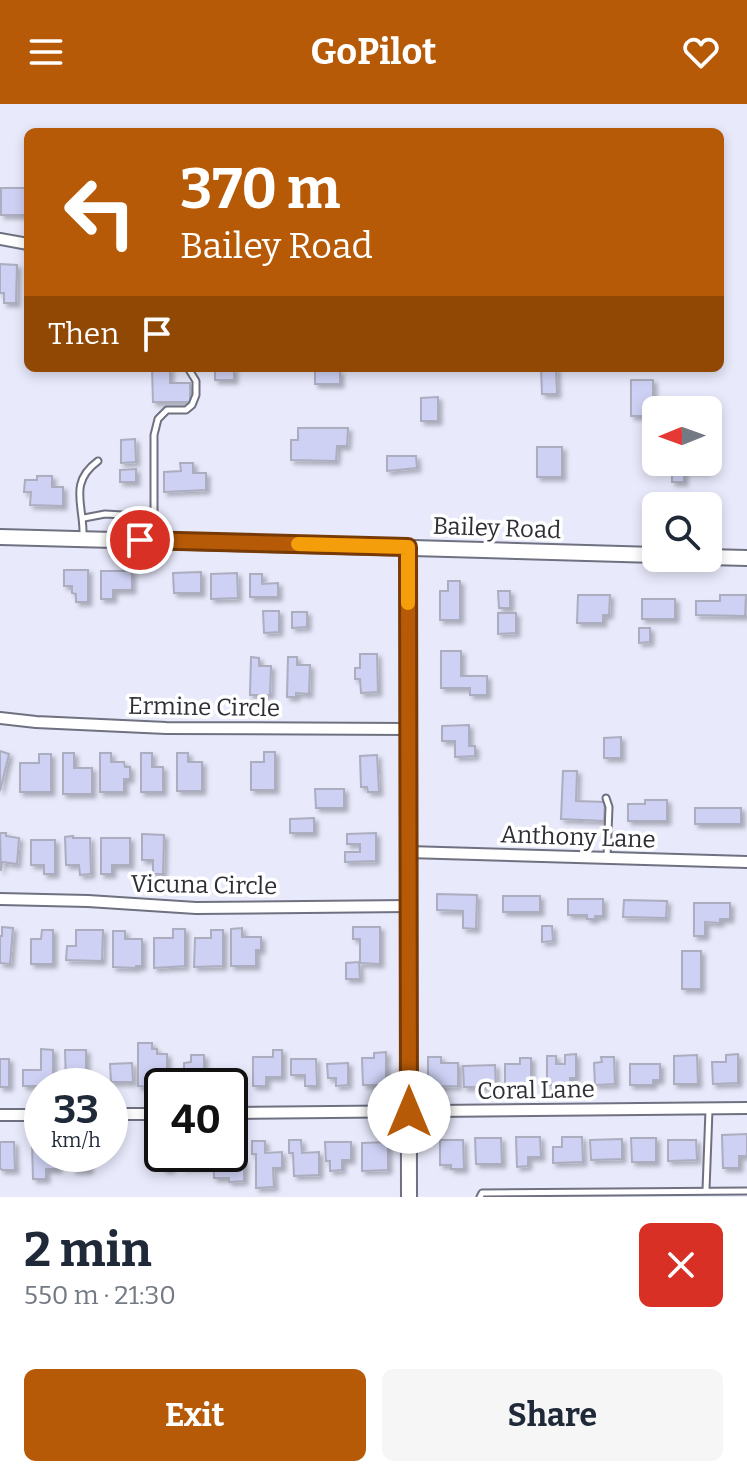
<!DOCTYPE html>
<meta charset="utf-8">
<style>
body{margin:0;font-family:Bitter,serif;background:#f6f6f7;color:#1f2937;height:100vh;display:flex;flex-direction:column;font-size:30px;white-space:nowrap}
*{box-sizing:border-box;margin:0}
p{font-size:26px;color:#747a83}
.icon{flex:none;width:44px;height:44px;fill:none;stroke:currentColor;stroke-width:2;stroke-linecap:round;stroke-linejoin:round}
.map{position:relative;height:1093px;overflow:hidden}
.panel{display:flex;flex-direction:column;background:#fff;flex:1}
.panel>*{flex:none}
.top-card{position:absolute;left:24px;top:24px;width:700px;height:244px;border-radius:12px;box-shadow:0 4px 12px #0003;background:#b75a07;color:#fff;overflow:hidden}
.needle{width:52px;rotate:269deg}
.buttons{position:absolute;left:642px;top:292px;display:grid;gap:16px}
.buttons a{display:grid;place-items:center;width:80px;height:80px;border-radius:12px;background:#fff;box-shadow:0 4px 12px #0003;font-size:40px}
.speed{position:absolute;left:24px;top:964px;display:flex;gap:16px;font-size:40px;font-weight:700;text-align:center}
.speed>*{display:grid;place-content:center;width:104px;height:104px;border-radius:50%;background:#fff;box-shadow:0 4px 12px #0003;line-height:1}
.speed small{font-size:20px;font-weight:400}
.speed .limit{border:4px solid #111;border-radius:12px;background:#fff;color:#111}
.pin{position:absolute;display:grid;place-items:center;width:68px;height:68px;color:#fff;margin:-34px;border:4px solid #fff;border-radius:50%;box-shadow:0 2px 8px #0007}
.me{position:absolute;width:88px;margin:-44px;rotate:0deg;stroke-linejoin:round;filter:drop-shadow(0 0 6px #0008)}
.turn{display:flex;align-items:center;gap:28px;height:168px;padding:0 24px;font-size:36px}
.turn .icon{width:104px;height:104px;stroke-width:2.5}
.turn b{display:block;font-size:56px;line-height:68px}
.then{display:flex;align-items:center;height:76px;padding:0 24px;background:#0003;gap:16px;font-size:30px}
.round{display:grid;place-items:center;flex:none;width:84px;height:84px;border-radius:12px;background:#f6f6f7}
.headline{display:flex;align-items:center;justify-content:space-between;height:136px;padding:0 24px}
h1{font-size:48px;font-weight:700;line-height:60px}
.button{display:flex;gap:16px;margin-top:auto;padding:16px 24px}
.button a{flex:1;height:92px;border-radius:12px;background:#b75a07;color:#fff;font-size:32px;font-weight:700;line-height:92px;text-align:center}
.button a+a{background:#f6f6f7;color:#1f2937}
header{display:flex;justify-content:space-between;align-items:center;height:104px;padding:0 24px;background:#b75a07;color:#fff;font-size:36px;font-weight:700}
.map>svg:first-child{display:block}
.building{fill:#ced1f3;stroke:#acaebf;stroke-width:2;filter:url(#shadow)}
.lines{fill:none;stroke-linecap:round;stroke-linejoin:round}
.lane-casing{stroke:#6f7181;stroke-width:9}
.street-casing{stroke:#6f7181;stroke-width:14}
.secondary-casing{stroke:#6f7181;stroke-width:18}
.lane{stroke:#fff;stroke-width:5}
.street{stroke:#fff;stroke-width:10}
.secondary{stroke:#fff;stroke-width:14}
.route-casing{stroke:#773a05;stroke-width:20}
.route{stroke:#b75a07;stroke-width:14}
.slow{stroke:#f59e0b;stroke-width:14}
.labels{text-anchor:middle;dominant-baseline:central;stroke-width:7;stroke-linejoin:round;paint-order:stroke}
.street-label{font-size:24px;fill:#2e2f36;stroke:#fff}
</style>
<header><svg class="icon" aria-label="menu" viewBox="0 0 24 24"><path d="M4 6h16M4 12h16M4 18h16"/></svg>GoPilot<svg class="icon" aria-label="heart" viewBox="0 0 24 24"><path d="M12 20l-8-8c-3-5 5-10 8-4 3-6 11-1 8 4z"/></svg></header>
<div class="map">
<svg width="747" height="1093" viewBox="0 0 747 1093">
<defs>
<filter id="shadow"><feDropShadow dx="3.5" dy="3.5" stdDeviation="2" flood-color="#0004"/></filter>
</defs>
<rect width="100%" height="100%" fill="#e8eafc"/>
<!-- building -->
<g class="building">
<rect x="1" y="84" width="27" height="27"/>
<polygon points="0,160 17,161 16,199 4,199 4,189 0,189"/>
<polygon points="152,264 170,264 170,279 190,279 190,298 153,298"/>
<rect x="215" y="264" width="19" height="12"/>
<polygon points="315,264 331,264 332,267 340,267 340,280 315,280"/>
<polygon points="541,264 556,264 557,290 542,290"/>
<rect x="631" y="276" width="22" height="36"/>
<polygon points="438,293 438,317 421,317 421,294"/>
<polygon points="298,324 348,324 347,342 337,342 336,357 291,356 291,336 298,336"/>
<polygon points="135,335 136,358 121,359 121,336"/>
<rect x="537" y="343" width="25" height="30"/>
<polygon points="387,352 416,352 417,364 387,367"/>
<polygon points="672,358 706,358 706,367 684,367 684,378 672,378"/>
<polygon points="180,359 193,359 193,369 206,369 206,386 164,388 164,368 181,367"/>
<polygon points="136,365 136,378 120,378 120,366"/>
<polygon points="37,372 52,372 52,383 63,383 63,402 30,401 31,388 24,388 25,376 37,376"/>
<polygon points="64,466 88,466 88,498 76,498 76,490 72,489 72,482 64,482"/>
<polygon points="101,467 132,467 132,486 113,486 113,495 101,495"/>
<polygon points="201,468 201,489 174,489 173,469"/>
<polygon points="237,469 238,494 211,495 211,470"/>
<polygon points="250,470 262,470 262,480 278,479 278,493 250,493"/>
<polygon points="448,477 460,477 460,516 440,516 440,487 448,487"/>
<polygon points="498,487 510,487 510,504 499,504"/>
<polygon points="578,491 610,491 609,511 603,511 603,519 577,519"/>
<polygon points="720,491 746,491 745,512 696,511 696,497 720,497"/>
<rect x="642" y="495" width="33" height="20"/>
<polygon points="263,507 279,507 279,528 264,529"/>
<polygon points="292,508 307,508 307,523 292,524"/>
<polygon points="498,509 516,509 516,529 498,530"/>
<polygon points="639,524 650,524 650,538 639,539"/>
<polygon points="441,547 461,547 461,572 487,572 487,591 470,591 470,584 441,584"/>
<polygon points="360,550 377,550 378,588 361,589 360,575 355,575 355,564 360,564"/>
<polygon points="251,553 259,554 259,562 271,562 270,591 250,591"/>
<polygon points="288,553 297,553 297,561 310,561 309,590 296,589 296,593 287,593"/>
<polygon points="469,621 469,642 475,642 475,652 455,653 455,637 442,637 442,622"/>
<polygon points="621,633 621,654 604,654 604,634"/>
<polygon points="0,647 9,650 0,687"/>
<polygon points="264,648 275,648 275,686 251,686 251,658 264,658"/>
<polygon points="63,649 74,649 74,664 92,664 92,690 63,690"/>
<polygon points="100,649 111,649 111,658 124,658 125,663 130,663 130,675 124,675 124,688 100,688"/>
<polygon points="141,649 152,649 152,663 163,663 163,688 141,688"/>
<polygon points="177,649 188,649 188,658 202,658 202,687 177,687"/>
<polygon points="39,650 51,650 51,688 20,688 20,659 39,659"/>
<polygon points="377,651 379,688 368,688 367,683 361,683 360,652"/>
<polygon points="563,667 577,667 576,697 605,698 604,717 561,715"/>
<polygon points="315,685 344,685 344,704 316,704"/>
<polygon points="645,696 667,696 667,717 628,717 628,700 645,700"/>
<rect x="695" y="704" width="46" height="16"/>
<polygon points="314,714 314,729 290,729 290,715"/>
<polygon points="0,729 6,729 6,732 19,734 17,760 2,758 1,767"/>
<polygon points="376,729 376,757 345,758 345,748 360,748 360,740 347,740 347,730"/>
<polygon points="142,730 164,731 163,770 153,770 153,756 142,756"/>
<polygon points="73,732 73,734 90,734 91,770 80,771 79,761 66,761 65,733"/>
<polygon points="101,734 130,734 130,761 112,761 112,770 101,770"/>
<polygon points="31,736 55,736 55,770 44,770 44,761 31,761"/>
<polygon points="437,790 477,791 476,825 463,824 463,807 437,806"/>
<rect x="503" y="792" width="37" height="16"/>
<polygon points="568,795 603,795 603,812 595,812 595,815 587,815 587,811 568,811"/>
<polygon points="624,796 667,797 666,814 623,813"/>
<polygon points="694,799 730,799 730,815 720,815 720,819 705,818 705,832 694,832"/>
<polygon points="542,822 552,822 553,837 542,838"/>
<polygon points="2,823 13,824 10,860 0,859 0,832 2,832"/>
<polygon points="353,823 380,823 380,860 360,859 360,835 353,835"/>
<polygon points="242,824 242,833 261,833 261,846 256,846 256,862 231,862 231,825"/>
<polygon points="173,825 185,825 185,862 154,864 154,834 173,834"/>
<polygon points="42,826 53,826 53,860 31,860 31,835 41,835"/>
<polygon points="76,826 103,826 102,857 66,856 67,842 76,842"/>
<polygon points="211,826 223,826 223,862 194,863 195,834 211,834"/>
<polygon points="113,827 125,827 125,835 142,835 142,862 136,862 136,864 113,863"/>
<rect x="682" y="847" width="19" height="38"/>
<polygon points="359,858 360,875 346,875 346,859"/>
<polygon points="138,939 152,939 152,945 157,945 157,950 167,950 167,974 154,974 154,983 138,982"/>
<polygon points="41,945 53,946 53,982 23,982 23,966 41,966"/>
<polygon points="65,946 86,946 86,979 66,980"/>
<polygon points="273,946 282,946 282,973 266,973 266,982 253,982 253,953 273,953"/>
<polygon points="386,948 386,981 363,981 362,954 374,954 374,949"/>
<polygon points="576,950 576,974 570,974 570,981 547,981 547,952 556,952 556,960 565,960 565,951"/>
<polygon points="738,950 738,979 713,980 712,958 726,958 726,951"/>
<polygon points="191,951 204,951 204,982 179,982 179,966 184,966 184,959 191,958"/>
<polygon points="697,951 698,980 674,980 674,952"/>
<polygon points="428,953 441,953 441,959 458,959 458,982 428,983"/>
<polygon points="601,953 614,953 615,980 595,981 594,959 602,958"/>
<polygon points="520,954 531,954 531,981 505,981 505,960 520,960"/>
<rect x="0" y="955" width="9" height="28"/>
<polygon points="291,955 316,955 317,982 305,982 305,971 291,971"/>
<polygon points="132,959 133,978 111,978 110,960"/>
<polygon points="348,959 348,981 336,982 336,974 328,974 327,960"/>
<polygon points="630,960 660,960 660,976 653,976 653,981 630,981"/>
<polygon points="495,961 496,983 464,983 463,962"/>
<polygon points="747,1030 747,1052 739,1052 739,1064 723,1064 722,1031"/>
<polygon points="516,1033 540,1033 541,1053 528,1053 528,1062 517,1063"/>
<polygon points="562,1033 582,1033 583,1058 553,1059 553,1043 562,1043"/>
<polygon points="475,1034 501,1034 502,1060 476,1060"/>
<polygon points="631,1034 656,1034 656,1058 632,1058"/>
<polygon points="622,1035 622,1055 591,1056 590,1036"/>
<polygon points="289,1036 301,1036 302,1049 319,1048 319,1071 294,1072 293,1049 289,1049"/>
<polygon points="440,1036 463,1036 464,1065 451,1065 451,1061 440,1061"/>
<polygon points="668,1036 696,1036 697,1056 668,1057"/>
<polygon points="146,1037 162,1037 162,1050 171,1050 171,1065 163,1065 163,1058 146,1058"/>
<polygon points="252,1037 265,1037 265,1049 282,1048 282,1064 273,1064 274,1083 256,1084 256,1050 252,1050"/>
<polygon points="0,1038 14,1038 15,1066 2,1066 0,1064"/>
<polygon points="42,1038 42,1050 58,1050 58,1065 46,1065 46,1075 33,1075 32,1039"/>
<polygon points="325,1038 351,1038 351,1056 342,1056 342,1066 330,1067 330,1057 326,1057"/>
<polygon points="388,1038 388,1066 362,1067 362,1039"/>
<polygon points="230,1045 240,1045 240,1057 244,1057 244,1077 229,1078 229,1074 214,1074 213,1050 230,1050"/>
<polygon points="73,1050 93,1050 93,1052 89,1052 89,1066 73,1066"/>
<polygon points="182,1050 208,1050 209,1062 183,1063"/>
</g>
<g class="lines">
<defs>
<g id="lane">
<polyline points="84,414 105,410 123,411 126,415 128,433"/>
<path d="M83 431C84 401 68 379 98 357"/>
<polyline points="154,436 154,331 158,315 167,306 186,306 192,301 196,291 196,277 188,264"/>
<polyline points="606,694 609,703 607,753"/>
<polyline points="706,1086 709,1006"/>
<polyline points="480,1093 482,1089 747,1087"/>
</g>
<g id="street">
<polyline points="0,135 28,140"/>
<polyline points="0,614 36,618 166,624 407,625"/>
<polyline points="408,748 747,758"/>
<polyline points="0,795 88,797 196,804 408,802"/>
<polyline points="230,1009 747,1004"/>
<polyline points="110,1010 162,1010"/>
<polyline points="0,1011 42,1011"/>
</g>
<g id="secondary">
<path d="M0 433C219 439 437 444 656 451"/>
<polyline points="408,443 409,1093"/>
<polyline points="708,453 747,454"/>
</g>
</defs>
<!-- lane casing -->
<use href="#lane" class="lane-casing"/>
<!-- street casing -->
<use href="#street" class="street-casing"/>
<!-- secondary casing -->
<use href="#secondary" class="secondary-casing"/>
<!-- lane -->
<use href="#lane" class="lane"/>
<!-- street -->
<use href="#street" class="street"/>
<!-- secondary -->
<use href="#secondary" class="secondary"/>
</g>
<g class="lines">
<defs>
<polyline id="route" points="140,436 408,443 409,1008"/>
</defs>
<!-- route casing -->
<use href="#route" class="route-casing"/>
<!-- route -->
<use href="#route" class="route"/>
<!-- slow -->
<polyline class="slow" points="298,440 408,443 408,499"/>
</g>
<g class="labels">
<!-- street labels -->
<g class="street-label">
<text transform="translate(497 424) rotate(2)">Bailey Road</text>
<text transform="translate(204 603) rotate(1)">Ermine Circle</text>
<text transform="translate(578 733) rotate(2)">Anthony Lane</text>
<text transform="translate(204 781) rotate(1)">Vicuna Circle</text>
<text transform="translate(536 986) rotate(-1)">Coral Lane</text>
</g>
</g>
</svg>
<div class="buttons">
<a><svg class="needle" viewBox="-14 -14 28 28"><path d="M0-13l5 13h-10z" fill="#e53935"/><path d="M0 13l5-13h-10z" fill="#747a83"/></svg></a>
<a><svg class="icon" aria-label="search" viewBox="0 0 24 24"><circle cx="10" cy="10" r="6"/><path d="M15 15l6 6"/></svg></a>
</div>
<div class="speed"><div>33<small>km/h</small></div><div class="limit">40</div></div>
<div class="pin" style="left:140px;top:436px;background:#d93025"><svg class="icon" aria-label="arrive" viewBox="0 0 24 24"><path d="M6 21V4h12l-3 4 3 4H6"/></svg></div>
<svg class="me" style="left:409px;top:1008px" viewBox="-20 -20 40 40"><circle r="19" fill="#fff"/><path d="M0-13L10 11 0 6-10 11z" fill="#b75a07"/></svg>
<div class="top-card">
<div class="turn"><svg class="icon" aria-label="left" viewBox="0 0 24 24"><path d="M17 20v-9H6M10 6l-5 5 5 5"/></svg><div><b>370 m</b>Bailey Road</div></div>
<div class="then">Then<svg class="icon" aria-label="arrive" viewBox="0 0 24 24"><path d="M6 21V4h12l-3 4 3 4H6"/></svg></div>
</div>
</div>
<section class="panel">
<div class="headline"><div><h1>2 min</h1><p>550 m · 21:30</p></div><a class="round" style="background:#d93025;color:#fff"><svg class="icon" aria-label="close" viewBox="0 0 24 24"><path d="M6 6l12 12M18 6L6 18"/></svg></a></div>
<div class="button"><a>Exit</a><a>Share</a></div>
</section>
